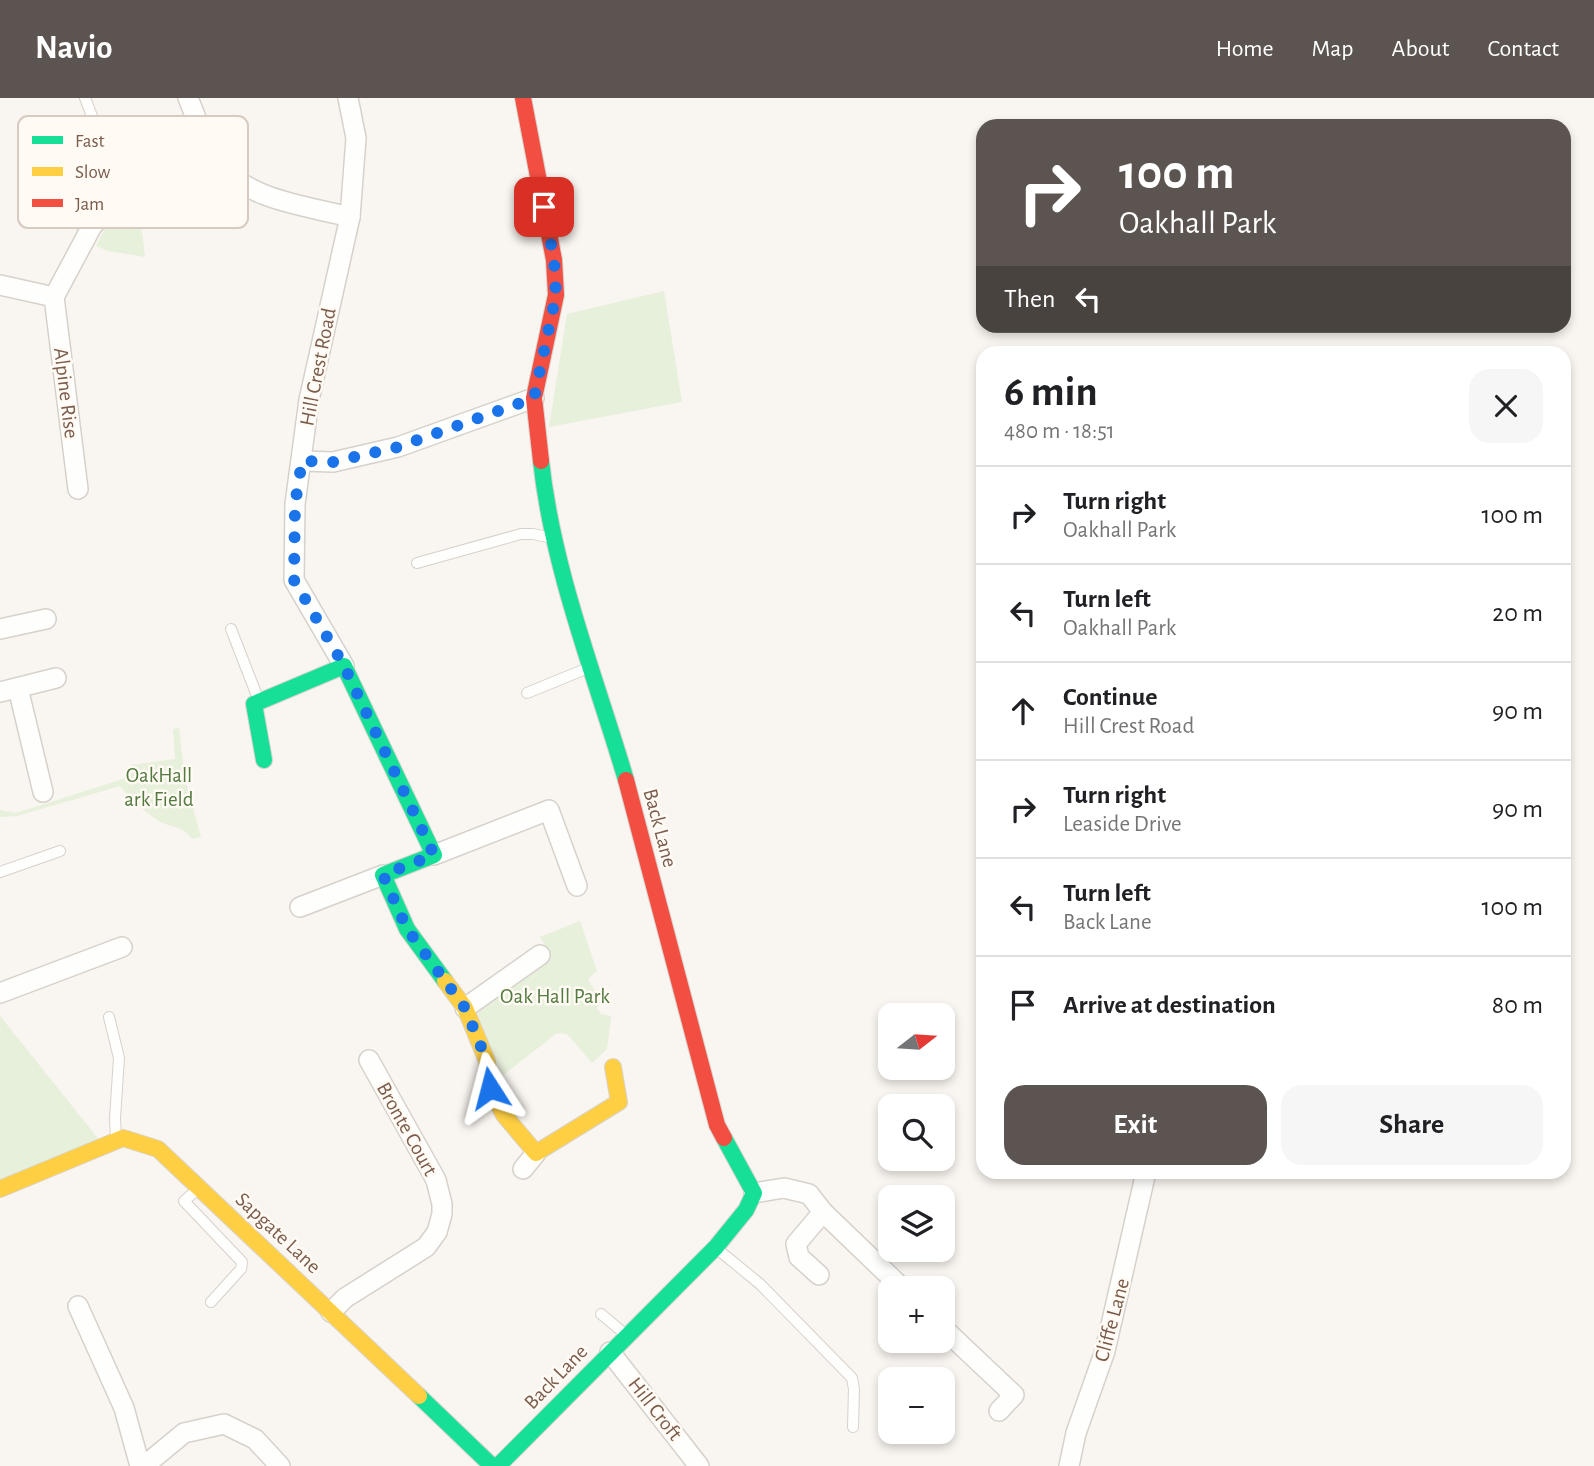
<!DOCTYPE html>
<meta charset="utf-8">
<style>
body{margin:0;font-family:"Alegreya Sans",sans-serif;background:#f6f6f6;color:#202124;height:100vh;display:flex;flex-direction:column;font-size:26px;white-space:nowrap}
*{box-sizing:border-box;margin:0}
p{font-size:23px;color:#757577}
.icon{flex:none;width:38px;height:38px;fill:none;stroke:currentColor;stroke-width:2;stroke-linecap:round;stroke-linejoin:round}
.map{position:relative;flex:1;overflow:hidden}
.sheet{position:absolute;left:976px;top:248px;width:595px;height:833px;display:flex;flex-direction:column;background:#fff;border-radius:21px;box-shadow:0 4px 10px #0003}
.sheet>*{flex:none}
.guide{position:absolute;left:976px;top:21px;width:595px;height:214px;border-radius:21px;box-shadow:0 4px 10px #0003;background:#5c5450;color:#fff;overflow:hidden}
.needle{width:46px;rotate:73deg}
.buttons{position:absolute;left:878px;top:905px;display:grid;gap:14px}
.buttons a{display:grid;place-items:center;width:77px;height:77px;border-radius:14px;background:#fff;box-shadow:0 4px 10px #0003;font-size:35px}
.pin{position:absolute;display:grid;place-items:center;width:60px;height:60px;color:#fff;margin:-30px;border-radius:14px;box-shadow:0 4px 10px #0006}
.me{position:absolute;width:77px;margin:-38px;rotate:351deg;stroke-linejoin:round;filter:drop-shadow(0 0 5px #0008)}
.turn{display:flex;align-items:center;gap:24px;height:147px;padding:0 28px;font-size:32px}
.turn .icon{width:91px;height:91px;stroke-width:2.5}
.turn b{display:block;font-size:49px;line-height:60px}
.then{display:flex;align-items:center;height:66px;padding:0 28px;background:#0003;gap:14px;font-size:26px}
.round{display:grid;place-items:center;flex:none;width:74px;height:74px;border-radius:21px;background:#f6f6f6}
.head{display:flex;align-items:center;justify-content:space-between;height:119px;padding:0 28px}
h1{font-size:42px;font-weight:700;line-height:52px}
.primary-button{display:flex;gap:14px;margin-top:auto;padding:14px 28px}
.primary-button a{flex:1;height:80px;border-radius:21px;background:#5c5450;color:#fff;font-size:28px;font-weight:700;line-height:80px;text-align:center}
.primary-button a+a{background:#f6f6f6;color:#202124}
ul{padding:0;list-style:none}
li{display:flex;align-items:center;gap:21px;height:98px;padding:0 28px;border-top:2px solid #e0e0e0}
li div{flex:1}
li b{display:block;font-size:26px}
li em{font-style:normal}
header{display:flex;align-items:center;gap:42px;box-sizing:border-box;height:98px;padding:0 35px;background:#5c5450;color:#fff}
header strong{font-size:33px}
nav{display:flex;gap:38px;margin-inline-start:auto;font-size:24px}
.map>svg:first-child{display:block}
.green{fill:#e7f0db}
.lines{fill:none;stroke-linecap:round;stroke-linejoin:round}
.lane-casing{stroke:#d7d1cb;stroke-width:12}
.street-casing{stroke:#d7d1cb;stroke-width:22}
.fast-casing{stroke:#d9d2cb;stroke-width:18}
.slow-casing{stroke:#d9d2cb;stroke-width:18}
.jam-casing{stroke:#d9d2cb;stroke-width:18}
.lane{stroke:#fefefd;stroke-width:10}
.street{stroke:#fefefd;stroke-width:19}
.fast{stroke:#16e098;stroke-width:16}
.slow{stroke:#ffcf43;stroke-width:16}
.jam{stroke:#f24e42;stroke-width:16}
.route{stroke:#1a73e8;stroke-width:12;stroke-dasharray:0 21.6}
.labels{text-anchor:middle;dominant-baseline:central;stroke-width:5;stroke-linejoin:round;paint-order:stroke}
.street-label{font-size:21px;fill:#7a5c4d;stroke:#fffaf3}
.park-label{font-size:21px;fill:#537a41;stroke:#fffaf3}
.key{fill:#fffaf3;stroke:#d7cbc1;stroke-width:2}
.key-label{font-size:19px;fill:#7a5c4d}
</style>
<header>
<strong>Navio</strong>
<nav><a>Home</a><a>Map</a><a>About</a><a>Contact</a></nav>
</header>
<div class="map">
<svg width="1594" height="1368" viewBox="0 0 1594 1368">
<rect width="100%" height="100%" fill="#f9f5f0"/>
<!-- green -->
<g class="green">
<polygon points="100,78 109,91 96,104 77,135 61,93"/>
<polygon points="137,92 145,159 108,153 96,148 110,120"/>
<polygon points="664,193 682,304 549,329 567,216"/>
<path d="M179 630 185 681 201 739 192 741C184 728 171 730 159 723 144 713 132 702 120 688L17 718 0 719V712L16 715 123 681 131 667 175 661 173 631Z"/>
<polygon points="580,823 597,873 588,881 601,904 597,910 601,916 611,918 607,951 592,965 567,936 557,935 501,979 476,911 550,855 540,839"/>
<polygon points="0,918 104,1048 0,1091"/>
</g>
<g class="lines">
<defs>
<g id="lane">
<polyline points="85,0 122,95"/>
<polyline points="417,465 521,436 533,436 552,440"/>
<polyline points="231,531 259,603"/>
<polyline points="527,595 588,570"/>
<polyline points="0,774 60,753"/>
<polyline points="109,919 119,960 115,1020 116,1042"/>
<polyline points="199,1090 184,1103 242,1164 241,1171 211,1204"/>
<polyline points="716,1150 760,1186 852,1280 854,1291 853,1329"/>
<polyline points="601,1216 625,1236"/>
</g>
<g id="street">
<path d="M188 0C197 21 204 46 218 64 246 102 307 108 350 119"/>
<polyline points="0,187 54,199 78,391"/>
<polyline points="54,199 92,128 149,68 205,42"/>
<polyline points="302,363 333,364 398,349 534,300"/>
<polyline points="0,531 46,521"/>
<polyline points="344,568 294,482 295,406 309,302 350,119 356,40 348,0"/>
<polyline points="18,590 43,694"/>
<polyline points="0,594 56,580"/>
<polyline points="434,757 549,712 577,788"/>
<polyline points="300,809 383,777"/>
<polyline points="0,895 122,849"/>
<polyline points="465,910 540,857"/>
<polyline points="523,1071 536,1055"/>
<polyline points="754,1095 784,1090 809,1096 823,1114 902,1190"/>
<polyline points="819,1177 799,1159 796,1146 823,1114"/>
<polyline points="78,1208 124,1310 140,1368"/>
<polyline points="331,1214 345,1200 426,1149 437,1134 442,1116 442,1106 436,1082 369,962"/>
<polyline points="943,1230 1014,1297 999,1313"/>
<polyline points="610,1254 699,1368"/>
<polyline points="144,1368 184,1335 224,1326 255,1341 280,1368"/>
<polyline points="1069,1368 1076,1335 1105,1253 1146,1074"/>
</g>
<g id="fast">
<path d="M541 363C553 473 595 577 626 682"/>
<polyline points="264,662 254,606 344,568 434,757 383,777 407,831 445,883"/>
<polyline points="419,1298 492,1368"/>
<polyline points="498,1368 716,1149 746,1112 754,1095 724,1040"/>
</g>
<g id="slow">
<polyline points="445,883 465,910 487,963 490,990 504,1017 536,1055 619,1004 613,969"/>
<polyline points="0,1091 123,1040 158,1051 419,1298"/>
</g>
<g id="jam">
<polyline points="523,0 554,162 556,197 534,300 541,363"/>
<polyline points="626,682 717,1027 724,1040"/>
</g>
</defs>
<!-- lane casing -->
<use href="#lane" class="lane-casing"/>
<!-- street casing -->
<use href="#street" class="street-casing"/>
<!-- fast casing -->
<use href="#fast" class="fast-casing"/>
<!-- slow casing -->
<use href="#slow" class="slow-casing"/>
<!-- jam casing -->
<use href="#jam" class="jam-casing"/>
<!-- lane -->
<use href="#lane" class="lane"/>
<!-- street -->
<use href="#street" class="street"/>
<!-- fast -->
<use href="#fast" class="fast"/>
<!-- slow -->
<use href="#slow" class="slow"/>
<!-- jam -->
<use href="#jam" class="jam"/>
</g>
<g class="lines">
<!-- route -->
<polyline class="route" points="490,990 487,963 465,910 407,831 383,777 434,757 344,568 294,482 295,406 302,363 333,364 398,349 534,300 556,197 554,162 544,109"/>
</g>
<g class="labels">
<!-- street labels -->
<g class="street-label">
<text transform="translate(318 269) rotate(-79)">Hill Crest Road</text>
<text transform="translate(66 295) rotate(83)">Alpine Rise</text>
<text transform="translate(660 730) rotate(75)">Back Lane</text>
<text transform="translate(407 1031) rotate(61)">Bronte Court</text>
<text transform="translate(278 1135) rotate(43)">Sapgate Lane</text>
<text transform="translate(1112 1222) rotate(-75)">Cliffe Lane</text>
<text transform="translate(556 1279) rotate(-46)">Back Lane</text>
<text transform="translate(655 1311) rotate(52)">Hill Croft</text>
</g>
<!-- park labels -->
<g class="park-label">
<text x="159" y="677">OakHall<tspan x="159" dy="24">ark Field</tspan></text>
<text x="555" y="898">Oak Hall Park</text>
</g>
</g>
<!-- legend -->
<rect x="18" y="18" width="230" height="112" rx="10" class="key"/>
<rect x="32" y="38" width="31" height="8" fill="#16e098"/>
<rect x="32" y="69" width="31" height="9" fill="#ffcf43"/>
<rect x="32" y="101" width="31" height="8" fill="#f24e42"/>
<g class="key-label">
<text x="75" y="49">Fast</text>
<text x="75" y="80">Slow</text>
<text x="75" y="112">Jam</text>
</g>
</svg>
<div class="buttons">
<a><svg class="needle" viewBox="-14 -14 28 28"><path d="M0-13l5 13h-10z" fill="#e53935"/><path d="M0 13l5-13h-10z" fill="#757577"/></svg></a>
<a><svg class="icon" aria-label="search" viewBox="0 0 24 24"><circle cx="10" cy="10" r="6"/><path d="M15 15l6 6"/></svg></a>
<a><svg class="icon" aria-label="layers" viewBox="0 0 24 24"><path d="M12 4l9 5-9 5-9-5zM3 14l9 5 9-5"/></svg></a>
<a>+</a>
<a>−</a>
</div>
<div class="pin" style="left:544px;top:109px;background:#d93025"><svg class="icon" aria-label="arrive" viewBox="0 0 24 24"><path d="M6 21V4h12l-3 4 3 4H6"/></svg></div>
<svg class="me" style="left:490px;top:990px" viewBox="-20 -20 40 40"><path d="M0-17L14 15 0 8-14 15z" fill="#1a73e8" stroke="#fff" stroke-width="4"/></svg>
<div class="guide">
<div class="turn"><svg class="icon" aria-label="right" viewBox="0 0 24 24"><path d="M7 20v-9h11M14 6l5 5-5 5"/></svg><div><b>100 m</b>Oakhall Park</div></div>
<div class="then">Then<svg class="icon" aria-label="left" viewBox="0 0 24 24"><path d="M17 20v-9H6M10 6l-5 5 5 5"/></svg></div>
</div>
<section class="sheet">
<div class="head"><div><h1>6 min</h1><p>480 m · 18:51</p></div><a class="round"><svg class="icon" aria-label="close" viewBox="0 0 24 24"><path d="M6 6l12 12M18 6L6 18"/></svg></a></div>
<ul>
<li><svg class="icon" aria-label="right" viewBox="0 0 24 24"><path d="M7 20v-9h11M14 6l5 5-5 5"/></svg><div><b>Turn right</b><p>Oakhall Park</p></div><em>100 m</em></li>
<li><svg class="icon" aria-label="left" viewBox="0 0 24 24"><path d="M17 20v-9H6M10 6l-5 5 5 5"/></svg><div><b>Turn left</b><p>Oakhall Park</p></div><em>20 m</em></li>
<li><svg class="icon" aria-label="ahead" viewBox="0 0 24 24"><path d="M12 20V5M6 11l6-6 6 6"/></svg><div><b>Continue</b><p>Hill Crest Road</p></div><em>90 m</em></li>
<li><svg class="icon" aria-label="right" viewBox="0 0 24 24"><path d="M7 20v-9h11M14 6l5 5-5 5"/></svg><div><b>Turn right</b><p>Leaside Drive</p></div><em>90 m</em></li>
<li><svg class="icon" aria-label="left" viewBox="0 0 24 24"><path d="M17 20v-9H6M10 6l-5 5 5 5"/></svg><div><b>Turn left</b><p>Back Lane</p></div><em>100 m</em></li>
<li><svg class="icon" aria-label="arrive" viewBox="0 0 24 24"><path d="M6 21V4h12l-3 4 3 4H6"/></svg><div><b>Arrive at destination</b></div><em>80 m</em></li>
</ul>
<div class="primary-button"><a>Exit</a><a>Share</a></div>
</section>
</div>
